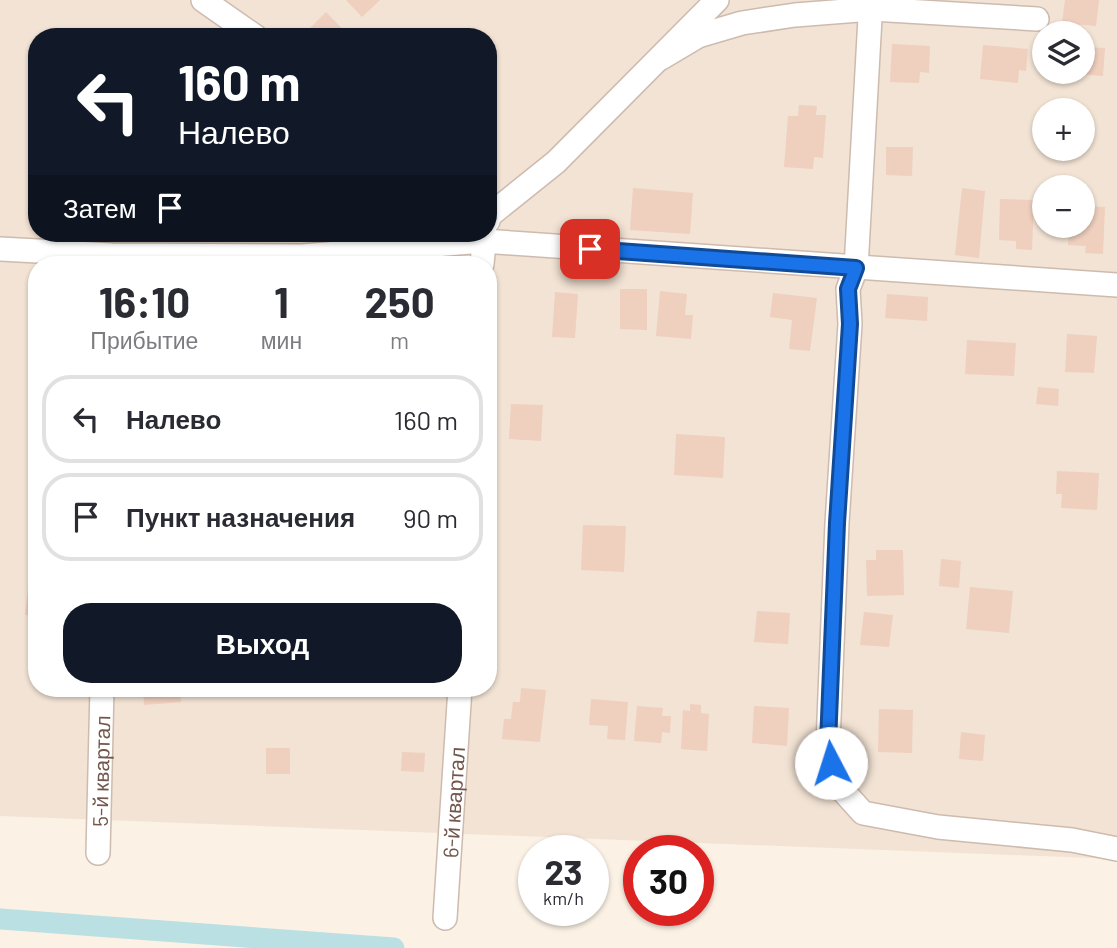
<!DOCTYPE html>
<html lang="ru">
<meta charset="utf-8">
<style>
body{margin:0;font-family:Barlow,sans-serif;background:#f2f2f3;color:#2b2b33;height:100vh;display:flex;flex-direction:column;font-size:26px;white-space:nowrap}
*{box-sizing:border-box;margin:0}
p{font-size:23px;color:#7c7c81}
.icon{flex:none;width:38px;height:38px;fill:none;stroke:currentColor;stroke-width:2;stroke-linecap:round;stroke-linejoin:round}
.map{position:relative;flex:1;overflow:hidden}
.panel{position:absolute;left:28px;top:256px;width:469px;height:441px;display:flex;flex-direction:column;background:#fff;border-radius:28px;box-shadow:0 2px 5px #0004}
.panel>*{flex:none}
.guide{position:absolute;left:28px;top:28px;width:469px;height:214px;border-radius:28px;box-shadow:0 2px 5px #0004;background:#111827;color:#fff;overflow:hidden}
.fabs{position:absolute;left:1032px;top:21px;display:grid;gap:14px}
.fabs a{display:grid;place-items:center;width:63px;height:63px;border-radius:50%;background:#fff;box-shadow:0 2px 5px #0004;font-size:35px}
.speed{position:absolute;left:518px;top:835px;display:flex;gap:14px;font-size:35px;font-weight:700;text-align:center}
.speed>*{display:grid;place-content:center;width:91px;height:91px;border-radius:50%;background:#fff;box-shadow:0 2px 5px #0004;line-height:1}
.speed small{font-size:18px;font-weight:400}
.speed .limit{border:10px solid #d22;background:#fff;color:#111}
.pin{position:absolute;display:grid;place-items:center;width:60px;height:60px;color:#fff;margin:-30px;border-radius:14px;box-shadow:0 4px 10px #0006}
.me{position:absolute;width:77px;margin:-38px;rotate:355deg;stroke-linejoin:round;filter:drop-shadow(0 0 5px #0008)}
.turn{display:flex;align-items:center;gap:24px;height:147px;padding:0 35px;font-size:32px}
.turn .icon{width:91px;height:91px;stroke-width:2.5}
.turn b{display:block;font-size:49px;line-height:60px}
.then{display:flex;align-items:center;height:66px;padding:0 35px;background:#0003;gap:14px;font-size:26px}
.eta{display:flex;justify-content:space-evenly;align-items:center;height:119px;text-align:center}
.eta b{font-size:42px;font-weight:700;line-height:49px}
.primary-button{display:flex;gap:14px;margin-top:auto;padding:14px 35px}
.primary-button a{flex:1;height:80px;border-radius:28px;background:#111827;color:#fff;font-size:28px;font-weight:700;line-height:80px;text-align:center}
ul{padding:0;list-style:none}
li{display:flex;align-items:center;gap:21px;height:88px;margin:0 14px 10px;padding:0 21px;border:4px solid #e1e1e2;border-radius:28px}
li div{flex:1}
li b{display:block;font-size:26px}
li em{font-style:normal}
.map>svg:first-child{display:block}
.residential{fill:#f2e3d4;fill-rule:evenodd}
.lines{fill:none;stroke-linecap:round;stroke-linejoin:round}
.canal{stroke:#bbe0e3;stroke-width:21}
.building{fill:#efcfbe}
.street-casing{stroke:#cebbaf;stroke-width:26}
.street{stroke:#fff;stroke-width:23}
.route-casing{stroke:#114b97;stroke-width:18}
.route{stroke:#1a73e8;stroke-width:12}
.labels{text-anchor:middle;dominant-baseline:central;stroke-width:5;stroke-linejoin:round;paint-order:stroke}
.street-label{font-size:21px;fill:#72574c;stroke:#fef5eb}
</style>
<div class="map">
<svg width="1117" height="948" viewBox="0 0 1117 948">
<rect width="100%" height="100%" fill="#fbf1e5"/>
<!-- residential -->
<path class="residential" d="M0 0H1117V859L0 816ZM1045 33H1083V72H1045ZM37 37H488V233H37ZM1045 110H1083V149H1045ZM1045 187H1083V226H1045ZM37 264H488V688H37Z"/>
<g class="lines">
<!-- canal -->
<polyline class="canal" points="0,919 394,948"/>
</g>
<!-- building -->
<g class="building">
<polygon points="346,0 380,0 362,17"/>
<polygon points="1065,0 1099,0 1096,26 1062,23"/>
<polygon points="326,12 350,37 309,37 305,33"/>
<polygon points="892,44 930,46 929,73 920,72 919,83 890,82"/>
<polygon points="983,45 1028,49 1026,71 1019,70 1018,83 980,79"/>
<polygon points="1083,47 1105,48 1103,76 1078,74 1083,72"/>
<polygon points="799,105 817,106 816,115 826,115 823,158 814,157 813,169 784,167 788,116 798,116"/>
<polygon points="886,147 913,147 912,176 886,175"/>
<polygon points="633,188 693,193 690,234 630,230"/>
<polygon points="962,188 985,191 979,258 955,255"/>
<polygon points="1000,199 1034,200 1032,250 1016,249 1016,241 999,240"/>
<polygon points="1083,206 1105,207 1103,254 1085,253 1086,246 1068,245 1069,226 1083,226"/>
<polygon points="620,289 647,289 647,330 620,329"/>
<polygon points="660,291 687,294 685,315 693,315 691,339 656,336"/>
<polygon points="555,292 578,294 575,338 552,337"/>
<polygon points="773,293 817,298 810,351 789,349 792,320 770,317"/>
<polygon points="887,294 928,297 927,321 885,318"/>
<polygon points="1067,334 1097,336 1094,373 1065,372"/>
<polygon points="967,340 1016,343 1014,376 965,374"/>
<polygon points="1038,387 1059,389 1058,406 1036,404"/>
<polygon points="511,404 543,405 541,441 509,439"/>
<polygon points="676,434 725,437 723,478 674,475"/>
<polygon points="35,457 37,457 37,506 30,505"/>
<polygon points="1057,471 1099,473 1097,510 1061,508 1062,494 1056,494"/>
<polygon points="583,525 626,526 624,572 581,570"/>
<polygon points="876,550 903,550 904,595 867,596 866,560 876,560"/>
<polygon points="941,559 961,561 959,588 939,586"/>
<polygon points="31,564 37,564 37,616 25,615"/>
<polygon points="970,587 1013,591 1009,633 966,629"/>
<polygon points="757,611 790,613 788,644 754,642"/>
<polygon points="864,612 893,615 889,647 860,645"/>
<polygon points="143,688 180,688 181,702 144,705"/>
<polygon points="521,688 546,690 540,742 502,739 504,719 511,719 513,702 520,702"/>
<polygon points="591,699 628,702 625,740 607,739 608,726 589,725"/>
<polygon points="690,704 701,705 701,713 709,714 707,751 681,749 683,710 690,711"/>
<polygon points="637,706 663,708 662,716 671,716 670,733 662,732 661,743 634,741"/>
<polygon points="754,706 789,708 787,746 752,743"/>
<polygon points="879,709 913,710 912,753 878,752"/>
<polygon points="961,732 985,735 983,761 959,759"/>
<rect x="266" y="748" width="24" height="26"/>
<polygon points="402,752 425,753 424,772 401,771"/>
</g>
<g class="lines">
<defs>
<g id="street">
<polyline points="203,0 256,37"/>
<polyline points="871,0 856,268 848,289 850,324 837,523 828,743 835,782 863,813 938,827 1072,840 1117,849"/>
<polyline points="661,58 698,36 742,23 795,15 872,9 1037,19"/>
<polyline points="488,221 490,215 556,162 717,0"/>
<polyline points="0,249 112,255 302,256 483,241 1117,285"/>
<polyline points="482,264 485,233"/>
<path id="s1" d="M98 853 102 688"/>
<path id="s2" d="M445 918 460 688"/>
</g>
</defs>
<!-- street casing -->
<use href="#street" class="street-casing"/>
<!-- street -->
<use href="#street" class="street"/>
</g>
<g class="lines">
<defs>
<polyline id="route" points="590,249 856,268 848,289 850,324 837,523 828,743 831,763"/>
</defs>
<!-- route casing -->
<use href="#route" class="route-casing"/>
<!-- route -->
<use href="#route" class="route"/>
</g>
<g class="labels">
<!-- street labels -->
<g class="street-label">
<text stroke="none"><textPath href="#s1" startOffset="82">5-й квартал</textPath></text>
<text stroke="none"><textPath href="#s2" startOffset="116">6-й квартал</textPath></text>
</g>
</g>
</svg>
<div class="fabs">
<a><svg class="icon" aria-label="layers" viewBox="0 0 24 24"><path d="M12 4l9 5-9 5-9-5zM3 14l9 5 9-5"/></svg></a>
<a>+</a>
<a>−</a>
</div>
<div class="speed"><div>23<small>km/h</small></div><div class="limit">30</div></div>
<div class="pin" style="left:590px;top:249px;background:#d93025"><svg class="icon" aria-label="arrive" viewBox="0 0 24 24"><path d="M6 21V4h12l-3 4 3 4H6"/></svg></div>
<svg class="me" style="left:831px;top:763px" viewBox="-20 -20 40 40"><circle r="19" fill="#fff"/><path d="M0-13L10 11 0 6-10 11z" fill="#1a73e8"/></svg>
<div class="guide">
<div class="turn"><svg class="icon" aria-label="left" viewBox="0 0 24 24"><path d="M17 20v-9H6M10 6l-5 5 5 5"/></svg><div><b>160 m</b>Налево</div></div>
<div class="then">Затем<svg class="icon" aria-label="arrive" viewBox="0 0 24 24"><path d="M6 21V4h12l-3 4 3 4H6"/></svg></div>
</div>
<section class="panel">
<div class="eta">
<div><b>16:10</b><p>Прибытие</p></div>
<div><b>1</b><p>мин</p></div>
<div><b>250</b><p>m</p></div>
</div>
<ul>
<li><svg class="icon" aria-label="left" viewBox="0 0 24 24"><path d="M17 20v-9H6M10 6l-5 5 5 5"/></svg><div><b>Налево</b></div><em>160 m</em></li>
<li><svg class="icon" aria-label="arrive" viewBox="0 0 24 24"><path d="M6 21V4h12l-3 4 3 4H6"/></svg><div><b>Пункт назначения</b></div><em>90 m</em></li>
</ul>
<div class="primary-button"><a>Выход</a></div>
</section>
</div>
